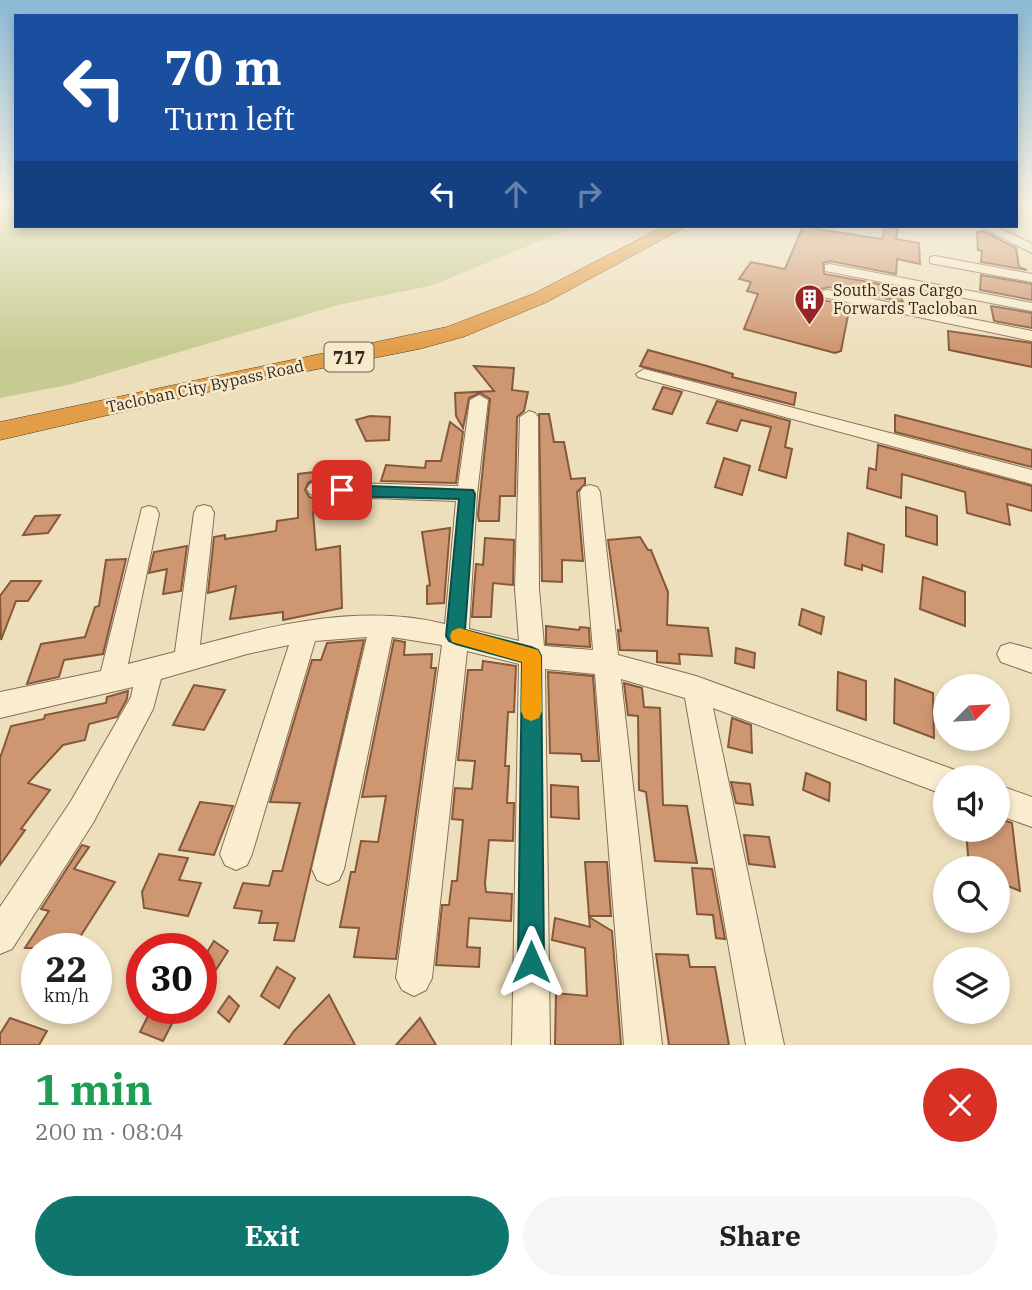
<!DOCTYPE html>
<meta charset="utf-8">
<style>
body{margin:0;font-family:"IBM Plex Serif",serif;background:#f6f6f6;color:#202124;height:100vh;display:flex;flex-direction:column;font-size:26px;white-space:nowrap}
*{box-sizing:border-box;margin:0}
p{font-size:23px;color:#757577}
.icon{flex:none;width:38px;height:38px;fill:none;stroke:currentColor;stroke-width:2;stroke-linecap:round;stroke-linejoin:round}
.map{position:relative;height:1045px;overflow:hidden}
.sheet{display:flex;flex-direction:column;background:#fff;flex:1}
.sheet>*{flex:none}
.hud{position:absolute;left:14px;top:14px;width:1004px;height:214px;border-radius:0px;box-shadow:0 4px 10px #0003;background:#1a4fa0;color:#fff;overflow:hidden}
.needle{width:46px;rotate:66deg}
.fabs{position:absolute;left:933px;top:674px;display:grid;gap:14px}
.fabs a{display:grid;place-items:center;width:77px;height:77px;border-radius:50%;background:#fff;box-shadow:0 4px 10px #0003;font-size:35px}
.speed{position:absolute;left:21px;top:933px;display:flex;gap:14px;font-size:35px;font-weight:700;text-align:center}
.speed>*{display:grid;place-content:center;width:91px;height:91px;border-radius:50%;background:#fff;box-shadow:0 4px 10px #0003;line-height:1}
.speed small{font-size:18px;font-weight:400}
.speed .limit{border:10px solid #d22;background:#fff;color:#111}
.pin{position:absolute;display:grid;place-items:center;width:60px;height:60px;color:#fff;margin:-30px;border-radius:14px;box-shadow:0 4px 10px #0006}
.me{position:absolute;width:77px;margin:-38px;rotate:0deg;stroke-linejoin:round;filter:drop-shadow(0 0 5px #0008)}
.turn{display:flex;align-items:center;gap:24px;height:147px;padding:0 35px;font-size:32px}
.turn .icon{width:91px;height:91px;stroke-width:2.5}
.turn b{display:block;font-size:49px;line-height:60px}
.lanes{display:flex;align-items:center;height:66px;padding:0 35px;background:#0003;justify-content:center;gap:35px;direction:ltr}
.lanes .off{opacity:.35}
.round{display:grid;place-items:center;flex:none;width:74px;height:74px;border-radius:37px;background:#f6f6f6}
.overview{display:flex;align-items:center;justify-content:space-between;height:119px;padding:0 35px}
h1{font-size:42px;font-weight:800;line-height:52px;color:#1e9e55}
.button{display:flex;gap:14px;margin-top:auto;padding:14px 35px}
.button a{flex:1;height:80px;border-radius:42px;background:#0f766e;color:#fff;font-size:28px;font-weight:800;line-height:80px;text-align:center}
.button a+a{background:#f6f6f6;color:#202124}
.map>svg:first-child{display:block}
.green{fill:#c6cc91}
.building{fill:#ce9771;stroke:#86583b;stroke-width:2}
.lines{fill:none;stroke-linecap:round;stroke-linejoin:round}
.minor-casing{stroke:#866f56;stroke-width:2}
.highway-casing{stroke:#533d2a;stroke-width:1}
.minor{fill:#f9eccf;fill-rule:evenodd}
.highway{fill:#e29d49;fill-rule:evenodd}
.route{fill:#0f766e;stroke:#0a4d48;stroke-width:2}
.slow{fill:#f59e0b}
.labels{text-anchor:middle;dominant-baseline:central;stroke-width:5;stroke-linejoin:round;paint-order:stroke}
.far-poi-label{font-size:16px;fill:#35271b;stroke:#f6e9cc;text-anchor:start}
.far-street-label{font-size:16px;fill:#35271b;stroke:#f6e9cc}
.shield{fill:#f6e9cc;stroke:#6f6150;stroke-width:2}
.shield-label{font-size:18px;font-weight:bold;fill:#35271b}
</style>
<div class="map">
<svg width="1032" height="1045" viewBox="0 0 1032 1045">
<rect width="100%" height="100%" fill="#eedfbc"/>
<!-- green -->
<polygon class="green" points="0,203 16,203 16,226 576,226 433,285 338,305 68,385 0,398"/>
<!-- building -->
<g class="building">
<polygon points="803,226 817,226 816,229 882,239 885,227 898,229 896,239 919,243 920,264 897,259 896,274 830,261 823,263 824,274 896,287 903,302 829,287 821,289 822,300 850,305 841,351 835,353 744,329 758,294 747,291 751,282 739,279 751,262 785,269"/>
<polygon points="983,231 1016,248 1019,267 1027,270 981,262 982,251 978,250 977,232"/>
<polygon points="981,275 1032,284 1032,300 980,290"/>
<polygon points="991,306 1032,313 1032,328 994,321"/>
<polygon points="948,331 1032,343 1032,367 949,350"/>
<polygon points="648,350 707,366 733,374 732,377 796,393 794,405 640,366"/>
<polygon points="474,366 514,368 512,390 528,392 524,411 517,417 515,496 500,496 499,521 479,521 478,515 490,399 480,393 469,398 463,428 456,416 455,393 494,391"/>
<polygon points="663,387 682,392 672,414 653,409"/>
<polygon points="717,401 790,421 785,447 792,449 786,478 759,470 771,427 741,420 737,431 707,423"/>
<polygon points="539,414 549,414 554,442 564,442 571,479 585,478 585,484 577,492 583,561 562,560 562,582 542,581"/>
<polygon points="895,415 1032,450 1032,467 895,432"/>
<polygon points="370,416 390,417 389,440 366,441 356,420"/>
<polygon points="450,422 463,432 456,483 381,481 386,465 425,468 426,461 441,461"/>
<polygon points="878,445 1032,486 1032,511 1007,504 1010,525 967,513 965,492 902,474 901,498 867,488 869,468 876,470"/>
<polygon points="724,458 750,466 742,495 715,487"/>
<polygon points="341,469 351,470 349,480 316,479 308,483 305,490 309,497 316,499 345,500 342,511 313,512 316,550 340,546 342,608 283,620 283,612 230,619 236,586 208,593 214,537 225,535 225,539 276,531 277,521 298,518 298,474"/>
<polygon points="906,507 937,516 937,545 906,536"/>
<polygon points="60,515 48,533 23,535 35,516"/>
<polygon points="450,528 444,603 427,604 427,586 430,585 422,532"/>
<polygon points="848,533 884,545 882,572 862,565 862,570 845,565"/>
<polygon points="640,537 648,550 651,550 668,592 667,625 708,628 712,656 679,654 680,664 657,662 657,651 620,650 618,630 621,631 608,540"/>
<polygon points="485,538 514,540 513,585 493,583 491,617 472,617 476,564 483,565"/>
<polygon points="187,546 181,591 163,594 167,569 149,573 154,552"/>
<polygon points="126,559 103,654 64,660 59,677 27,684 41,644 85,637 95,607 99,606 106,560"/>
<polygon points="923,577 965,592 965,626 920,609"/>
<polygon points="11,581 41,581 28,601 16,601 1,640 0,596"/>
<polygon points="802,609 824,617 821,634 799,625"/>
<polygon points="546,626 579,630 580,627 589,628 590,647 546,644"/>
<polygon points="364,640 294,941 274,940 278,923 259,923 262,911 234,908 243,883 269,886 273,871 282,871 300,803 270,802 312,660 321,660 327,643"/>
<polygon points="394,640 405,642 404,655 432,654 431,668 436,668 396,959 354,957 359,928 340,927 351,872 355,872 361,841 378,842 386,796 362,797"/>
<polygon points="736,648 755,653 754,668 735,663"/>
<polygon points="483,661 516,666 514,712 508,712 505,766 509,766 507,803 514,803 513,841 489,840 485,883 486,892 512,894 511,921 469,918 467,947 480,948 479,967 436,965 442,905 449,905 452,881 457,881 463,820 452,819 455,788 472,789 475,761 458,760 468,670 482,670"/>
<polygon points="548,672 593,676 599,761 582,761 581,754 550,753"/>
<polygon points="838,672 866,681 866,720 837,710"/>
<polygon points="895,679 933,693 934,738 894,723"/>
<polygon points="624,683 642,688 644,707 660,708 663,805 687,806 697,863 655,861 646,792 639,790 638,716 628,715"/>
<polygon points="194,685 225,690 204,730 173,725"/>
<polygon points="128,691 127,699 117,717 89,724 85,740 63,745 28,783 50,790 21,829 25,830 0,865 0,758 11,726 44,719 45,715 106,703 107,697"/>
<polygon points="732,718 751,725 752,753 728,747"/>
<polygon points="806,773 830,783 829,801 803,790"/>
<polygon points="731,782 750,784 753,805 736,803"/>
<polygon points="551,785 578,787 579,819 551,817"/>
<polygon points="200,802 233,806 214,855 179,850"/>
<polygon points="998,818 1012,823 1020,891 998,882 998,868 969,868 966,830 998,830"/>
<polygon points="744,835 769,837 775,867 749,864"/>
<polygon points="82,845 89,847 74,869 115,882 73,948 25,948 49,911 41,909"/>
<polygon points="159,854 188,858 179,880 201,883 188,916 144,908 142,892"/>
<polygon points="585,862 607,862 611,916 589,916"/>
<polygon points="692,868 712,869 725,939 716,938 713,915 697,914"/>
<polygon points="589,917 612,931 621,1045 555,1045 556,993 587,996 585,948 552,940 555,918 590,927"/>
<polygon points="214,941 228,951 212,976 201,969 201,962"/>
<polygon points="656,954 688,955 690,967 715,967 729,1045 669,1045"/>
<polygon points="277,967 295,978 279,1008 261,996"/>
<polygon points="329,995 355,1045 284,1045 294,1031"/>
<polygon points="229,996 239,1006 229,1022 218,1012"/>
<polygon points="152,1008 168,1008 178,1012 163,1041 140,1032"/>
<polygon points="10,1018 47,1031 39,1045 0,1045 0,1034"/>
<polygon points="420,1018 436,1045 396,1045"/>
</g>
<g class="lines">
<defs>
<g id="minor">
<polygon points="980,226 995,226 1032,244 1032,253"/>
<polygon points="935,256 1032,274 1032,282 930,263 930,257"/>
<polygon points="830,264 1032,303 1032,311 825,271 825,265"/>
<polygon points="828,290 1032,331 1032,341 823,297 823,291"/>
<polygon points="644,369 1032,470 1032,484 638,377 636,374"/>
<path d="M479 395 488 400 477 494 469 629 519 641 515 589 520 417 529 411 535 413 538 417 539 589 544 646 593 650 580 492 583 487 590 485 597 487 600 492 618 655 696 676 955 770 958 777H945V795L713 708 784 1045H746L685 698 621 679 662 1045H624L595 674 545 669 550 1045H512L519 664 467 651 432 978 426 990 414 996 402 990 396 978 442 645 392 637 344 869 339 880 328 885 317 880 312 869 367 637 315 641 252 854 247 865 236 870 225 865 220 854 289 645 247 654 161 679 153 709 93 823 12 949 0 954V907L71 801 131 697 133 687 0 718V692L101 671 142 508 149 506 156 508 159 514 128 664 175 652 194 513 197 507 204 505 211 507 214 513 200 645C280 623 363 604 445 624L456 501 317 496 310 494 307 489 310 484 317 482 458 486 470 400Z"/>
<polygon points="1010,643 1032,649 1032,673 1001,662 997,654 1001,646"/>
<polygon points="998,785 1032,797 1032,827 998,815"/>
</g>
<polygon id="highway" points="665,226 687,226 547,302 463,337 419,349 247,383 0,440 0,422 447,327 533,294"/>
</defs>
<!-- minor casing -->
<use href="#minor" class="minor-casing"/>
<!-- highway casing -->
<use href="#highway" class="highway-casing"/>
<!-- minor -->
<use href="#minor" class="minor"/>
<!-- highway -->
<use href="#highway" class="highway"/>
</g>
<!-- sky -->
<linearGradient id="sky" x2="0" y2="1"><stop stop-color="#8bb8d4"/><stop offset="0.58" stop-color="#f7f1e1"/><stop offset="1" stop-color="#f7f1e1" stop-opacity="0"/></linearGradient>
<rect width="1032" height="349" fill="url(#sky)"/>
<!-- route -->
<polygon class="route" points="342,485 473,490 475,494 465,630 531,647 538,650 541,656 544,962 540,971 531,975 522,971 518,962 522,662 456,644 449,641 446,636 459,499 342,496 335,490"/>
<!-- slow -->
<polygon class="slow" points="459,628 538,650 541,656 542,711 539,718 531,721 524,718 521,711 522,662 452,642 450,636 452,631"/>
<!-- icons -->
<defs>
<symbol id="building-pin" viewBox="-11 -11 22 30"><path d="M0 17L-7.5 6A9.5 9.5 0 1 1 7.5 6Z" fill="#962426" stroke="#f6e9cc"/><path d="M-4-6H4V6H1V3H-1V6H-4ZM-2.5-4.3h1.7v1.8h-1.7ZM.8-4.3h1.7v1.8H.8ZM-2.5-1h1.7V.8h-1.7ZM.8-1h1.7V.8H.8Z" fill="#fff"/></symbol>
</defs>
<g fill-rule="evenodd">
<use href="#building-pin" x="792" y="282" width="35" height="47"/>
</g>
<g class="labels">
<!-- far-poi labels -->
<g class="far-poi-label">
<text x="833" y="290">South Seas Cargo<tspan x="833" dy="18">Forwards Tacloban</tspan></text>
</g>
<!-- far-street labels -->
<g class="far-street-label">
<text transform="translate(205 386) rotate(-12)">Tacloban City Bypass Road</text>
</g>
<!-- shield labels -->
<rect class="shield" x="324.5" y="342.5" width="49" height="29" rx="5"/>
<g class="shield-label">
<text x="349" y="357">717</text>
</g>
</g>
</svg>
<div class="fabs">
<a><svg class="needle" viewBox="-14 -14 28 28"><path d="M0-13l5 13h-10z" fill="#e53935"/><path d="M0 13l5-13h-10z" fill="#757577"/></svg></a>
<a><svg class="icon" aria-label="sound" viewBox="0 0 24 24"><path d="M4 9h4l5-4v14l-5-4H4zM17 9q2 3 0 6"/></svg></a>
<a><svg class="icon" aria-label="search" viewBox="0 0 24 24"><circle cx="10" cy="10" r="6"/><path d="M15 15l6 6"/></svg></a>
<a><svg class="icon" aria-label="layers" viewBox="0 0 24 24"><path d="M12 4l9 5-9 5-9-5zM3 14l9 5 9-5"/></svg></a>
</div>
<div class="speed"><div>22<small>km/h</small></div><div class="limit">30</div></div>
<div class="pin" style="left:342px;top:490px;background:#d93025"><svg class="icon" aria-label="arrive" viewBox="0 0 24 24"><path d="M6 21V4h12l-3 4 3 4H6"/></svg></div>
<svg class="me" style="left:531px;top:962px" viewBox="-20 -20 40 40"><path d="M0-17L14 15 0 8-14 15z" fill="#0f766e" stroke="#fff" stroke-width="4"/></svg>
<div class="hud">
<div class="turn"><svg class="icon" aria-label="left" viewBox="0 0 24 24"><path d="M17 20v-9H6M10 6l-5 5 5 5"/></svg><div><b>70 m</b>Turn left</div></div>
<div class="lanes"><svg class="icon" aria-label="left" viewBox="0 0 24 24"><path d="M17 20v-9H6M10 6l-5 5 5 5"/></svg><svg class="icon off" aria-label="ahead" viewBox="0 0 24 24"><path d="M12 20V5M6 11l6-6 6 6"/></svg><svg class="icon off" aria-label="right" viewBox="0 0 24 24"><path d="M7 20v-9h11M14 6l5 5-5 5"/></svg></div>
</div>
</div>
<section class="sheet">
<div class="overview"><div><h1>1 min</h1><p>200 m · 08:04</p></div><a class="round" style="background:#d93025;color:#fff"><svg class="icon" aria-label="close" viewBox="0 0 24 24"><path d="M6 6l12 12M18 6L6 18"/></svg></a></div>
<div class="button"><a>Exit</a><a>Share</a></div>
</section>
